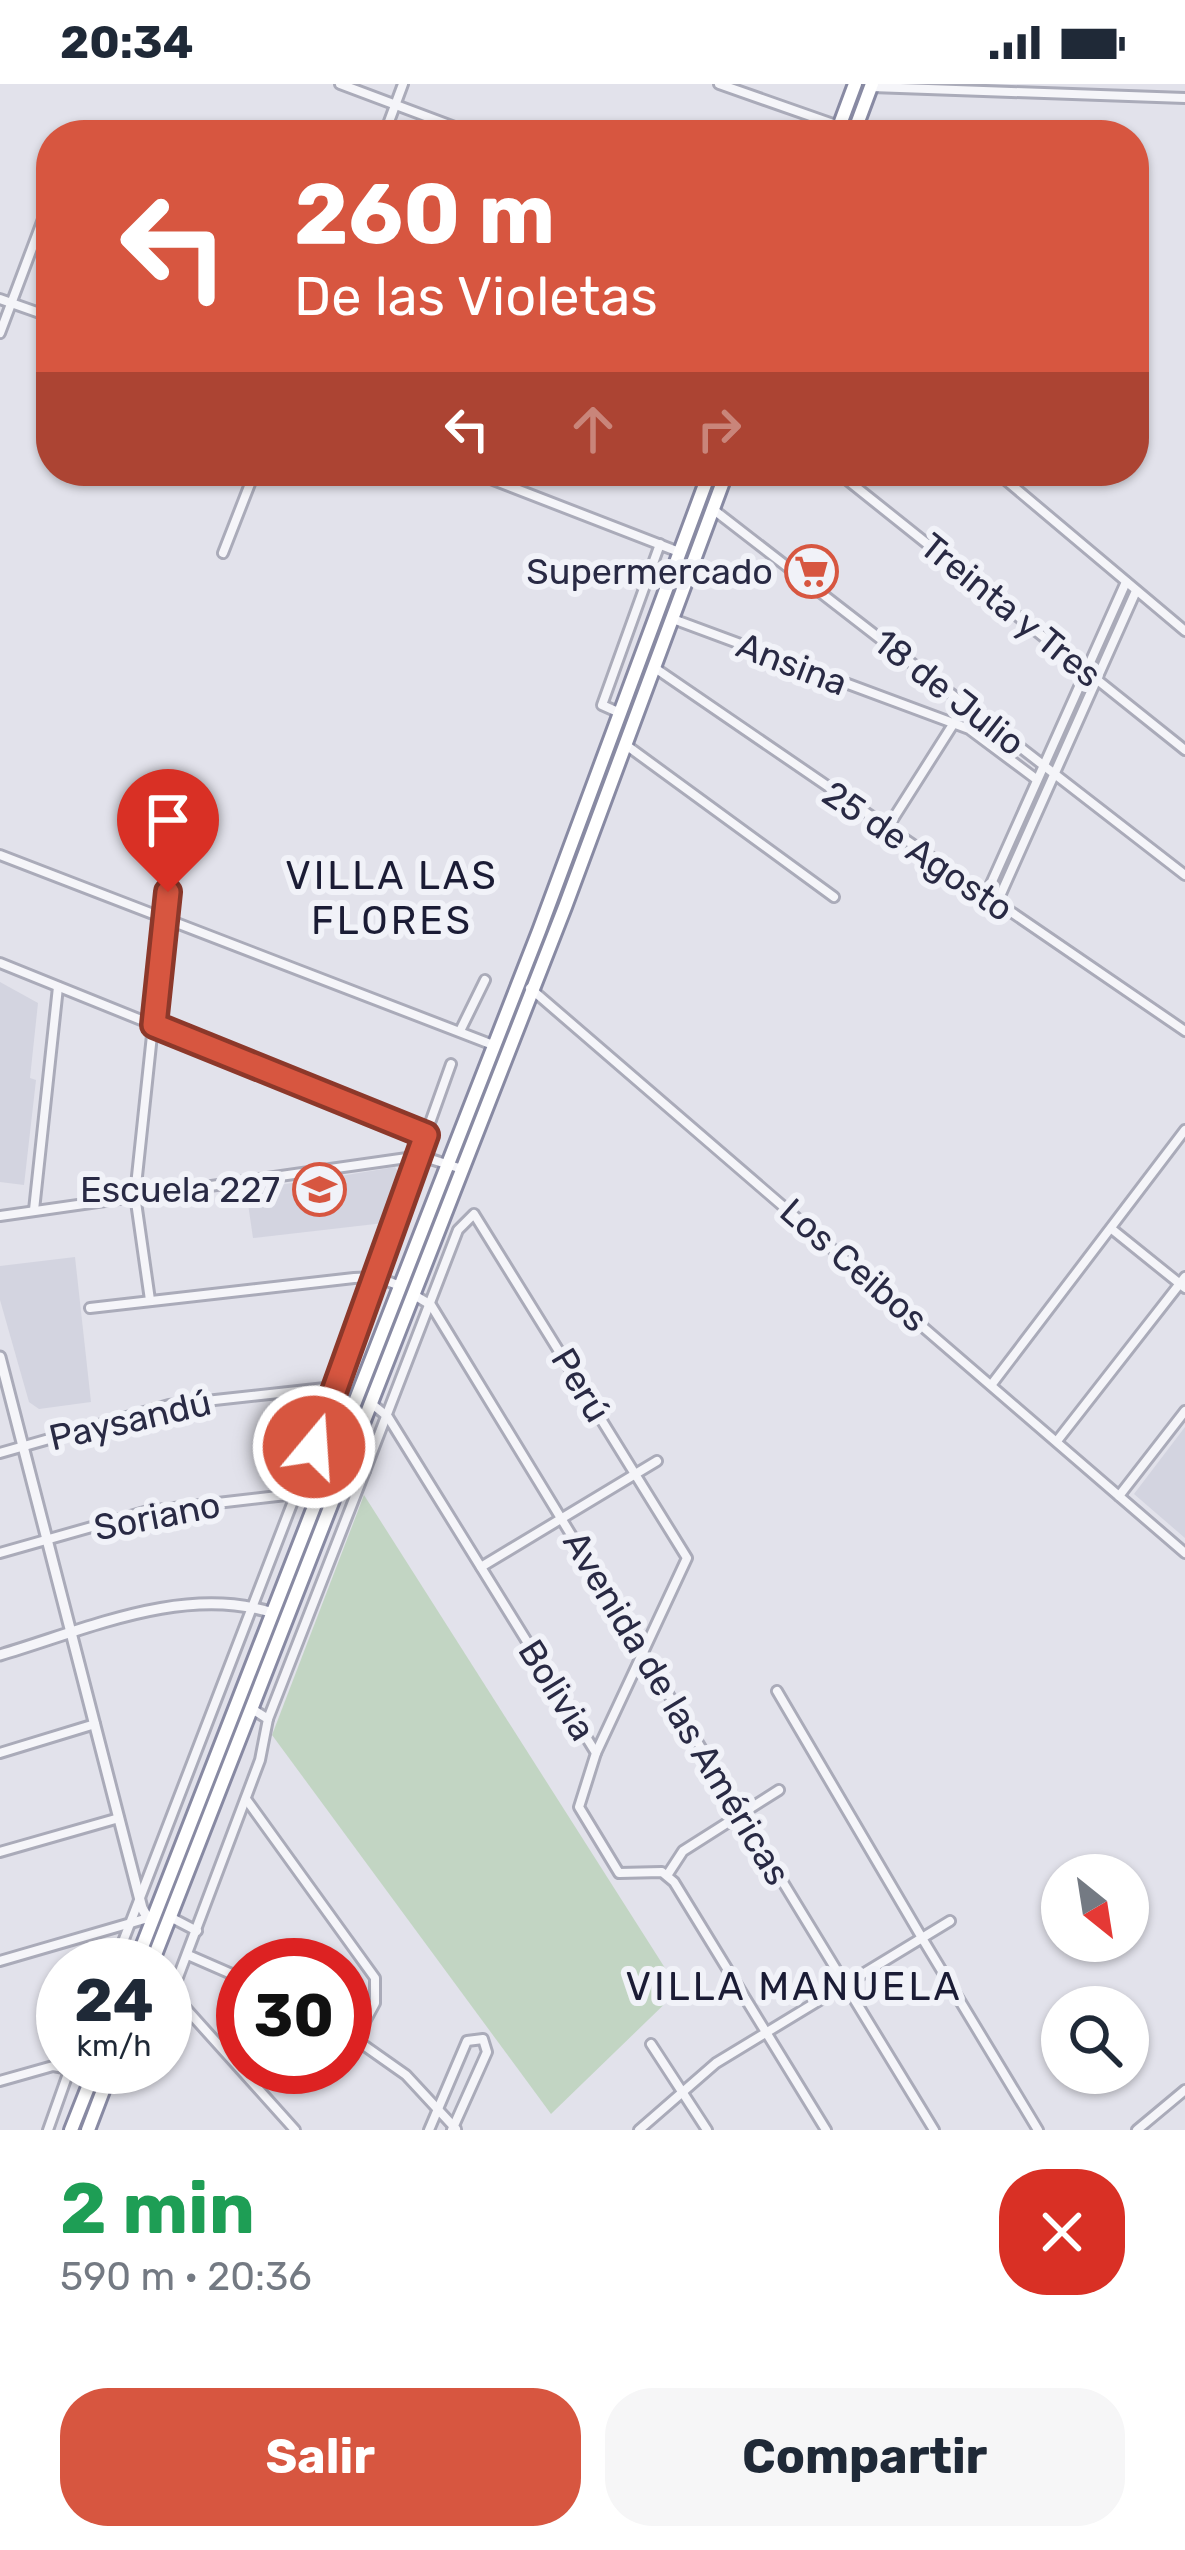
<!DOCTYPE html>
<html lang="es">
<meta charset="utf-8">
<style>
body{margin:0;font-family:Rubik,sans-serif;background:#f6f6f7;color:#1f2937;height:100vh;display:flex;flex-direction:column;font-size:45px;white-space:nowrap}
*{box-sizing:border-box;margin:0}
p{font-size:39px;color:#747a83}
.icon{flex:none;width:66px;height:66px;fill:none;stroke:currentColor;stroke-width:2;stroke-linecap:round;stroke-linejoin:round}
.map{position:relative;height:2046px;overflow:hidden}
.side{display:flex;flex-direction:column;background:#fff;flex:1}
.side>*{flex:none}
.top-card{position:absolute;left:36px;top:36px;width:1113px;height:366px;border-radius:48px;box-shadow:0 3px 9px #0004;background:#d75640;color:#fff;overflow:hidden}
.needle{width:78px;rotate:150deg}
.buttons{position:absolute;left:1041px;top:1770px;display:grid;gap:24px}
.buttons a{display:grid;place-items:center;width:108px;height:108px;border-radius:50%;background:#fff;box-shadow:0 3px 9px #0004;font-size:60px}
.speed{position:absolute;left:36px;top:1854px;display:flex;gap:24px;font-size:60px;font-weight:700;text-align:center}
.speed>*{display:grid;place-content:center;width:156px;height:156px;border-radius:50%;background:#fff;box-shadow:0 3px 9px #0004;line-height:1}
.speed small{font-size:30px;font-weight:400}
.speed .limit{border:18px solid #d22;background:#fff;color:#111}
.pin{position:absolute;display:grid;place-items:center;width:102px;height:102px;color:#fff;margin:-123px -51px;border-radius:50% 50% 50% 0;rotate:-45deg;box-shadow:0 0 12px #0007}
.pin .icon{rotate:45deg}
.me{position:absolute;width:132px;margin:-66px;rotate:18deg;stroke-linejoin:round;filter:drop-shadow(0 0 9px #0008)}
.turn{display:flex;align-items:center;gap:42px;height:252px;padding:0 60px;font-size:54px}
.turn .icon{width:156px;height:156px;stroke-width:2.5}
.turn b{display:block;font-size:84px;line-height:102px}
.lanes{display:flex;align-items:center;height:114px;padding:0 60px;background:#0003;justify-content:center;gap:60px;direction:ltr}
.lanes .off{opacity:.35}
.round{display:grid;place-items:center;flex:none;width:126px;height:126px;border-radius:48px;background:#f6f6f7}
.summary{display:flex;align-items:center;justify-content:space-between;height:204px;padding:0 60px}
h1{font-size:72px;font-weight:700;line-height:90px;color:#1e9e55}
.primary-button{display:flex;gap:24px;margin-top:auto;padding:24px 60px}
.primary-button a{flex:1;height:138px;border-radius:48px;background:#d75640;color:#fff;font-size:48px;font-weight:700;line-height:138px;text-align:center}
.primary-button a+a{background:#f6f6f7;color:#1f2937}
.status{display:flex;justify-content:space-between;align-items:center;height:84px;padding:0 60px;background:#fff;direction:ltr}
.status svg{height:33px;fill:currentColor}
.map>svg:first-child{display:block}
.built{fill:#d3d4e0}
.green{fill:#c2d5c3}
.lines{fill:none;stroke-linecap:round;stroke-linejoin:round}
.minor-casing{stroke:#aaabb9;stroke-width:14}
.tertiary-casing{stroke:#aaabb9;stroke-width:15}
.trunk-casing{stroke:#888aa3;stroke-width:18}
.minor{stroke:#f5f5f9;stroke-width:8}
.tertiary{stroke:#f5f5f9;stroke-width:9}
.trunk{stroke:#fff;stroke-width:12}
.route-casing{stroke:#8c382a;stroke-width:30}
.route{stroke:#d75640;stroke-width:21}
.labels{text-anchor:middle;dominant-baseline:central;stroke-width:12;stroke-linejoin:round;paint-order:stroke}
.poi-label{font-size:36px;fill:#292a44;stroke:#f1f2f8;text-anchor:end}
.street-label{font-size:36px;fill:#292a44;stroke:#f1f2f8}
.neighbourhood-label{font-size:39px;letter-spacing:3px;fill:#1b1c35;stroke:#f1f2f8}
</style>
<div class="status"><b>20:34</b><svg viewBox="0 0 49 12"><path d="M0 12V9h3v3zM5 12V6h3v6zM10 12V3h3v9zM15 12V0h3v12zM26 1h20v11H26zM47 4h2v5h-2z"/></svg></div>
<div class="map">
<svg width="1185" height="2046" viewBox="0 0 1185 2046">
<rect width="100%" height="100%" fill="#e2e2eb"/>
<!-- built -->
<g class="built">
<polygon points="0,898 38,919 30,994 36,996 24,1101 0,1098"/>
<polygon points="395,1083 400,1091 384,1139 253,1154 246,1106 318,1095 331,1100 334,1093"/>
<polygon points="75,1173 91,1318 39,1325 29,1318 0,1216 0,1182"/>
<polygon points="1185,1343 1185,1454 1134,1410"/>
</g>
<!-- green -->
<g class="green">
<polygon points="716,387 722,387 538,875"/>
<polygon points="364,1411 679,1906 551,2030 272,1651"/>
</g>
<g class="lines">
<defs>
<g id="minor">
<polyline points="340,0 476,51"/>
<polyline points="719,0 839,42"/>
<polyline points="872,3 1185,14"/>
<polyline points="384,51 403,0"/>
<polyline points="0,215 51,233"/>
<polyline points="0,249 51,114"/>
<polyline points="470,387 679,468"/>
<polyline points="836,387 1185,666"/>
<polyline points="995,387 1185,547"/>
<polyline points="714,426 1185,791"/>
<polyline points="223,469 255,387"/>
<polyline points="673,535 969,645 1036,695"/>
<polyline points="655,584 1185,947"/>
<polyline points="620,629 602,621 660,460"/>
<polyline points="626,661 834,813"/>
<polyline points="886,746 966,620"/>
<polyline points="0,771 493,961"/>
<polyline points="985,813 1126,498"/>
<polyline points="996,821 1136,507"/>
<polyline points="0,879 426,1051"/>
<polyline points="530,904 1185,1469"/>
<polyline points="460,947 485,896"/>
<polyline points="34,1126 58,903"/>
<polyline points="0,1132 421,1072 462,1085"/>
<polyline points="1113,1146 1185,1204"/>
<polyline points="414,1211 431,1221 934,2046"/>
<polyline points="150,1216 135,1111 170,782"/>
<polyline points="90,1224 354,1194 377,1193 400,1202"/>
<polyline points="992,1300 1185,1046"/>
<polyline points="372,1320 388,1333 596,1669 579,1723 619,1789 662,1788 674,1798 826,2046"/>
<polyline points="1057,1357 1185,1193"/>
<polyline points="0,1369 169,1321 334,1303"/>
<polyline points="347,1382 365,1387 458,1146 474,1130 687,1474 596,1669"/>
<polyline points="1119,1412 1185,1327"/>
<polyline points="0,1469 148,1427 295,1410 317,1415"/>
<polyline points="481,1483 657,1377"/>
<polyline points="777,1607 922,1854 950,1837"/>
<polyline points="252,1625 268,1635 260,1676 172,1909 295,2046"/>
<polyline points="268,1635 365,1387"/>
<polyline points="0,1669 95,1640"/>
<polyline points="246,1715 375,1894 375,1919 356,1954"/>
<polyline points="0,1768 119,1734"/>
<polyline points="668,1790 683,1767 779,1706"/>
<polyline points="170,1833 197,1847"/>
<polyline points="188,1871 243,1895"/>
<polyline points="0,1877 148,1834"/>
<polyline points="114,1881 314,1363 451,980"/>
<polyline points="345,1948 406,1991 456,2045"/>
<polyline points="651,1960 707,2046"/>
<polyline points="0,1997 53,1982 70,1985"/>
<polyline points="48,2046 70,1984"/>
<polyline points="429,2046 467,1957 483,1955 487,1968 452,2046"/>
<polyline points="639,2046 716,1979 922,1854 1038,2046"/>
<polyline points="1137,2046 1185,2006"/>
</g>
<g id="tertiary">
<polyline points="0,1273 142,1824 151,1840"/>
<path d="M0 1571C85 1546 184 1500 273 1529"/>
</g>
<g id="trunk">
<polyline points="836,51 855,0"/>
<polyline points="853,51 872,0"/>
<polyline points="135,1881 539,847 710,387"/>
<polyline points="151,1881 565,823 727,387"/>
<polyline points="71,2046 96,1983"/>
<polyline points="88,2046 112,1983"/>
</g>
</defs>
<!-- minor casing -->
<use href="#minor" class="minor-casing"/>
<!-- tertiary casing -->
<use href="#tertiary" class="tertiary-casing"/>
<!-- trunk casing -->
<use href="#trunk" class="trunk-casing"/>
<!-- minor -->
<use href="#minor" class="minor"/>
<!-- tertiary -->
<use href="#tertiary" class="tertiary"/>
<!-- trunk -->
<use href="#trunk" class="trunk"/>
</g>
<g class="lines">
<defs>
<polyline id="route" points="168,808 154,941 426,1051 314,1363"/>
</defs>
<!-- route casing -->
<use href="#route" class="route-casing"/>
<!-- route -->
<use href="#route" class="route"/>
</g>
<!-- icons -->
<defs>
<symbol id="supermarket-ring" viewBox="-11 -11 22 22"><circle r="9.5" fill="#f1f2f8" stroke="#d75640" stroke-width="1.5"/><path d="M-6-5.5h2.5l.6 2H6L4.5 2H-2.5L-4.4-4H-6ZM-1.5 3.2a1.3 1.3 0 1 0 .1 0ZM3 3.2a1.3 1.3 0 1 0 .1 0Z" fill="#d75640"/></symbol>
<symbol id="school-ring" viewBox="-11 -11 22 22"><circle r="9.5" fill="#f1f2f8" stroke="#d75640" stroke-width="1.5"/><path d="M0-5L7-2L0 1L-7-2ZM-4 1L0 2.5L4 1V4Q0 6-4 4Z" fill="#d75640"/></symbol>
</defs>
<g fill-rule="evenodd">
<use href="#supermarket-ring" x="782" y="458" width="59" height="59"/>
<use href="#school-ring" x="290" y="1076" width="59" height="59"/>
</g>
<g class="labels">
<!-- poi labels -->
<g class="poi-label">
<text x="773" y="487">Supermercado</text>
<text x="280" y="1105">Escuela 227</text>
</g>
<!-- street labels -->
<g class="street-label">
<text transform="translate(1011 526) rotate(39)">Treinta y Tres</text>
<text transform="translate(792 580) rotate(21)">Ansina</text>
<text transform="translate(949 608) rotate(38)">18 de Julio</text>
<text transform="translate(918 767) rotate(34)">25 de Agosto</text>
<text transform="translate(854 1181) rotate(41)">Los Ceibos</text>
<text transform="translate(581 1301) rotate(59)">Perú</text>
<text transform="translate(130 1336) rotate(-13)">Paysandú</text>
<text transform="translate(157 1432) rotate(-11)">Soriano</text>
<text transform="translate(557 1606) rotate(58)">Bolivia</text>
<text transform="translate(677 1624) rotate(59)">Avenida de las Américas</text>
</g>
<!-- neighbourhood labels -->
<g class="neighbourhood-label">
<text x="392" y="792">VILLA LAS<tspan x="392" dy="45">FLORES</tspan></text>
<text x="794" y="1903">VILLA MANUELA</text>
</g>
</g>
</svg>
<div class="buttons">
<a><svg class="needle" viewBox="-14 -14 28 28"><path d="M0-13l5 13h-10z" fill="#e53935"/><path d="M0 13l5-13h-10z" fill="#747a83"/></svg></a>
<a><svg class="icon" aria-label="search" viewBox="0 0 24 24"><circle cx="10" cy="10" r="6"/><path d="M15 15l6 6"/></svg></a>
</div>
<div class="speed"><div>24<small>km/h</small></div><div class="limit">30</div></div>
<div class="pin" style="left:168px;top:808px;background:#d93025"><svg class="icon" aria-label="arrive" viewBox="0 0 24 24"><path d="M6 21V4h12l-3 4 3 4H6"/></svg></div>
<svg class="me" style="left:314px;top:1363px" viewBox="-20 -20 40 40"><circle r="17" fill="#d75640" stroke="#fff" stroke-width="3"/><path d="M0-11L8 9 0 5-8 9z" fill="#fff"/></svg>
<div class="top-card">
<div class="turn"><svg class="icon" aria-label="left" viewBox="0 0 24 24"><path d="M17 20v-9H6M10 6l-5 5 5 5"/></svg><div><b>260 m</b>De las Violetas</div></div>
<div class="lanes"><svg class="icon" aria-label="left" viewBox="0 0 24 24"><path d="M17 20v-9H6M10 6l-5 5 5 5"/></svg><svg class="icon off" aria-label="ahead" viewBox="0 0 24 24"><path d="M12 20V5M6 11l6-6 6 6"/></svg><svg class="icon off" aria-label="right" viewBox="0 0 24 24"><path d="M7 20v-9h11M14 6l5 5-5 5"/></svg></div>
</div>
</div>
<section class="side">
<div class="summary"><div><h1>2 min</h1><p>590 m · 20:36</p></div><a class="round" style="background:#d93025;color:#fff"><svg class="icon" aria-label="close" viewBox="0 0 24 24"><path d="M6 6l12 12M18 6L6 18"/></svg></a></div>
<div class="primary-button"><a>Salir</a><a>Compartir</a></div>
</section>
